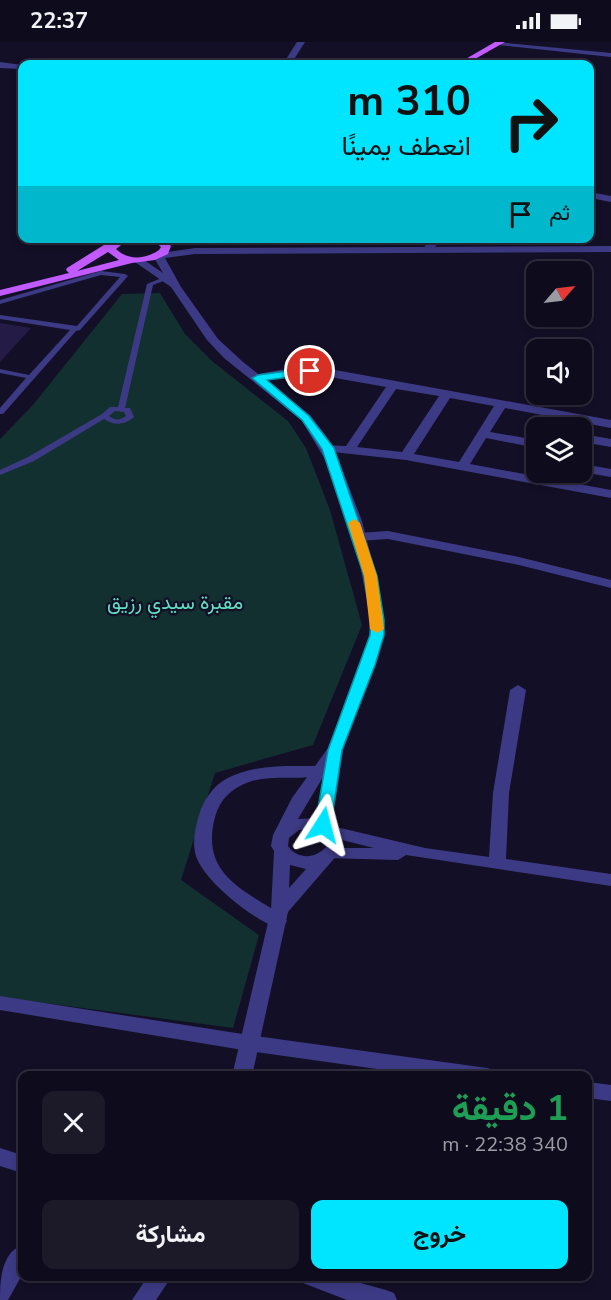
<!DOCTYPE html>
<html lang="ar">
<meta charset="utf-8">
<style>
body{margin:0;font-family:"Nunito Sans",Vazirmatn,sans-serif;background:#1c1929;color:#f1f3f6;direction:rtl;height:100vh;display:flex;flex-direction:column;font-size:22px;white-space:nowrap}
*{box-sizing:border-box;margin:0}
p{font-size:20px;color:#9b9ba3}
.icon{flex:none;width:33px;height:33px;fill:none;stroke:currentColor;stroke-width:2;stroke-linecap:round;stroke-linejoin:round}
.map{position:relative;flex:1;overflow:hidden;direction:ltr}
.panel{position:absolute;left:18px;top:1029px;width:574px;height:210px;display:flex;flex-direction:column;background:#0e0b1c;border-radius:12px;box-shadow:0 3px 9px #0003,0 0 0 2px #2e2b3b;direction:rtl}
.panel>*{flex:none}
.hud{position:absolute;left:18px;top:18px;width:576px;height:183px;border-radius:12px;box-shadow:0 3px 9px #0003,0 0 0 2px #2e2b3b;direction:rtl;background:#00e5ff;color:#111;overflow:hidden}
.needle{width:39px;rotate:62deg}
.buttons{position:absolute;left:526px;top:219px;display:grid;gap:12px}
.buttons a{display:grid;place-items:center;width:66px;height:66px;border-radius:12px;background:#0e0b1c;box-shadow:0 3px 9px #0003,0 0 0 2px #2e2b3b;font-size:30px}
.pin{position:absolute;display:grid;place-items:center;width:51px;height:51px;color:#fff;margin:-26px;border:3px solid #fff;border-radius:50%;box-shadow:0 2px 6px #0007}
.me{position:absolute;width:66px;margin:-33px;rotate:9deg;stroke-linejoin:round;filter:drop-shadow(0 0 4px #0008)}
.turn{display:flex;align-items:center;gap:21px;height:126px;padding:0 24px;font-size:27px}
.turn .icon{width:78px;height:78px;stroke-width:2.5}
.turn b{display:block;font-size:42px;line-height:51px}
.then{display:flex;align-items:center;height:57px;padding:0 24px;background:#0003;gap:12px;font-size:22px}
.round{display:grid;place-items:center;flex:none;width:63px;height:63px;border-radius:12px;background:#1c1929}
.overview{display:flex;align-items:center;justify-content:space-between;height:102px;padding:0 24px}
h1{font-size:36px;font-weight:700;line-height:45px;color:#1e9e55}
.cta{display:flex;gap:12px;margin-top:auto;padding:12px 24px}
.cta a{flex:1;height:69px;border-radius:12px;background:#00e5ff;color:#111;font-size:24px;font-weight:700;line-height:69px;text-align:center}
.cta a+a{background:#1c1929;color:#f1f3f6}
.status{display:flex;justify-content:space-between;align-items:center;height:42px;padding:0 30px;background:#0e0b1c;direction:ltr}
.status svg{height:16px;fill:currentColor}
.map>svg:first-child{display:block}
.green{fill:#12302f}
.building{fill:#241b47}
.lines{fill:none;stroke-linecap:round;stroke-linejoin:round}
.service{fill:#3d3a85;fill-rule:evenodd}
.minor{fill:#3d3a85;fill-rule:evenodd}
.tertiary{fill:#3d3a85;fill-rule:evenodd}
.primary{fill:#c25bff;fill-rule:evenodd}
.route{fill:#00e5ff;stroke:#0095a6;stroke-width:1.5}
.slow{fill:#f59e0b}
.labels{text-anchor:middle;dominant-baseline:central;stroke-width:4.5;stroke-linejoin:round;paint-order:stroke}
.park-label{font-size:20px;fill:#5fe0c0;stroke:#130f26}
</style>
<div class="status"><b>22:37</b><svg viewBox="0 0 49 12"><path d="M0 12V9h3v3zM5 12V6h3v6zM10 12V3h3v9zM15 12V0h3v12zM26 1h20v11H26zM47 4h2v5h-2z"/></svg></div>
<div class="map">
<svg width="611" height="1258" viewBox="0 0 611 1258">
<rect width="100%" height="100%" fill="#130f26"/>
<!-- green -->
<polygon class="green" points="160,251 185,292 212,319 288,379 306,406 330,468 362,583 313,703 215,731 181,838 259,893 233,986 0,955 0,397 32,364 122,252"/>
<!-- building -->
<polygon class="building" points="0,281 31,286 0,320"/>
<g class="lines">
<!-- service -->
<g class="service">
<polygon points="101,229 125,232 128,234 80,288 76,289 3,372 0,372 0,366 26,336 0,331 0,327 29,333 70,288 0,277 0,273 77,284 120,235 101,233 0,262 0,258"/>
<path d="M164 235 166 236V238L153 243 125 366H130L134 375C125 383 114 384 104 377L34 419 0 433V428L28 415 102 372 110 365H118L147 242ZM115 369 124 370 126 374C120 378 115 379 109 374Z"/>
</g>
<!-- minor -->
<g class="minor">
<polygon points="496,0 611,11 611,15 499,3"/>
<polygon points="0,20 22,23 22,27 0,26"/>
<polygon points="590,150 611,154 611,160 590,156"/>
<polygon points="431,196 442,196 432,209 424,209 423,207"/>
<path d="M297 325 324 326 611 378V386L505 366 490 390 537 398V406L486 396 470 422 611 448V456L406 418 324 409 322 406 324 403 346 404 386 345 324 334 297 333 258 340 252 336 258 332ZM396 347 439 354 402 410 357 405ZM450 356 494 364 459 420 414 412Z"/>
<polygon points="582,392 611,397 611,405 582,400"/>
<polygon points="582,422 611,427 611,435 582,430"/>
<polygon points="388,489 519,515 611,538 611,546 519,523 388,497 358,499 351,495 358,491"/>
<polygon points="518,643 526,648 509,751 506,817 611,832 611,844 406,813 398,818 326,816 323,812 326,808 332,806 374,806 326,794 324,790 326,786 332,784 425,806 489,815 493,751 510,648"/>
<path d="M317 724 323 725 325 729 323 733C299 739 273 732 249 740 232 746 220 757 215 775 200 832 243 848 284 874L287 879 284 884 278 886C253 878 204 839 196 814 192 801 195 786 199 773 203 759 213 744 226 737 253 722 287 724 317 724Z"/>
<polygon points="0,954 249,993 487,1026 494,1028 496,1034 427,1034 249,1009 0,968"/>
<polygon points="588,1040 611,1043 611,1059 588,1056"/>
<polygon points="0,1106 22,1113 22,1131 0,1124"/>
<path d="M22 1203V1233L8 1258H0C0 1239 1 1211 22 1203Z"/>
<polygon points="300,1234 335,1234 386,1248 394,1251 397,1258 347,1258 303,1241"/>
</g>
<!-- tertiary -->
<g class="tertiary">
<polygon points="297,0 305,0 291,22 283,22"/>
<path d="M611 204V210L195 212 165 216 181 245 218 297 243 320 310 373 326 394 339 419 362 479 378 542 384 593 343 708 332 781 340 790 344 805 288 870 252 1034H232L271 868 274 809 271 804 273 793 292 756 328 706 370 593 369 570 358 512 338 448 326 419 302 379 224 316 207 298 171 245 132 218 141 216 163 231 153 214 154 212 195 206ZM323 735 316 776 298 777ZM313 787 324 793 327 804C316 817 298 818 288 804L289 796 299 788ZM290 823 306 827 289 846Z"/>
<polygon points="148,1234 172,1234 156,1258 132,1258"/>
</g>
<!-- primary -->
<g class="primary">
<polygon points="495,0 505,0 466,22 457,22"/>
<path d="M115 196H130L116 207C128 219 146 217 159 208L161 205 151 196H163L171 204 168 212 155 218 132 221 0 254V248L69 231 66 228 67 226ZM108 210 119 218 77 229Z"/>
</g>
</g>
<!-- route -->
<polygon class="route" points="310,326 314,327 314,332 267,338 309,374 334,406 377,534 384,578 384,593 375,623 342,708 331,783 328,787 318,787 315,783 328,708 370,593 371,578 364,534 322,407 302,378 252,336 258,333"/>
<!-- slow -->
<polygon class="slow" points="354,477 360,481 377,534 384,587 377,591 370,587 364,534 348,481"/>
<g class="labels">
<!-- park labels -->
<g class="park-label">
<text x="175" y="560">مقبرة سيدي رزيق</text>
</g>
</g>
</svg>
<div class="buttons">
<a><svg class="needle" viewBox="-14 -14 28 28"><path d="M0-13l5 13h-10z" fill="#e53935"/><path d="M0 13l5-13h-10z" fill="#9b9ba3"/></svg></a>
<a><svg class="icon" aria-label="sound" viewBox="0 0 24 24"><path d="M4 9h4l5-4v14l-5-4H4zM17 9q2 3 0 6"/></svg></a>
<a><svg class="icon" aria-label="layers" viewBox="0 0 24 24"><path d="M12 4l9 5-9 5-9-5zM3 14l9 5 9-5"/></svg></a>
</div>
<div class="pin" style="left:310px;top:329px;background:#d93025"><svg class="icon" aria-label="arrive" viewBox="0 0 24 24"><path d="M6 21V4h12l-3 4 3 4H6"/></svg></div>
<svg class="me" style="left:323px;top:783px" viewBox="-20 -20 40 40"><path d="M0-17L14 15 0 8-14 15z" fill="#00e5ff" stroke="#fff" stroke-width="4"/></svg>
<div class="hud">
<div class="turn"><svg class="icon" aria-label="right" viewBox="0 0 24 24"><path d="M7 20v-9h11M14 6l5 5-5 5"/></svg><div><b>310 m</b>انعطف يمينًا</div></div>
<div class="then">ثم<svg class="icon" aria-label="arrive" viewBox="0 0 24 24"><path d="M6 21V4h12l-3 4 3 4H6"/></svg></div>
</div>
<section class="panel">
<div class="overview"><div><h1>1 دقيقة</h1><p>340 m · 22:38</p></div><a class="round"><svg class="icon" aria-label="close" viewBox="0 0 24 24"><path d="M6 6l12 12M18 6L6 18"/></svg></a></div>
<div class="cta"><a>خروج</a><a>مشاركة</a></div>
</section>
</div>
